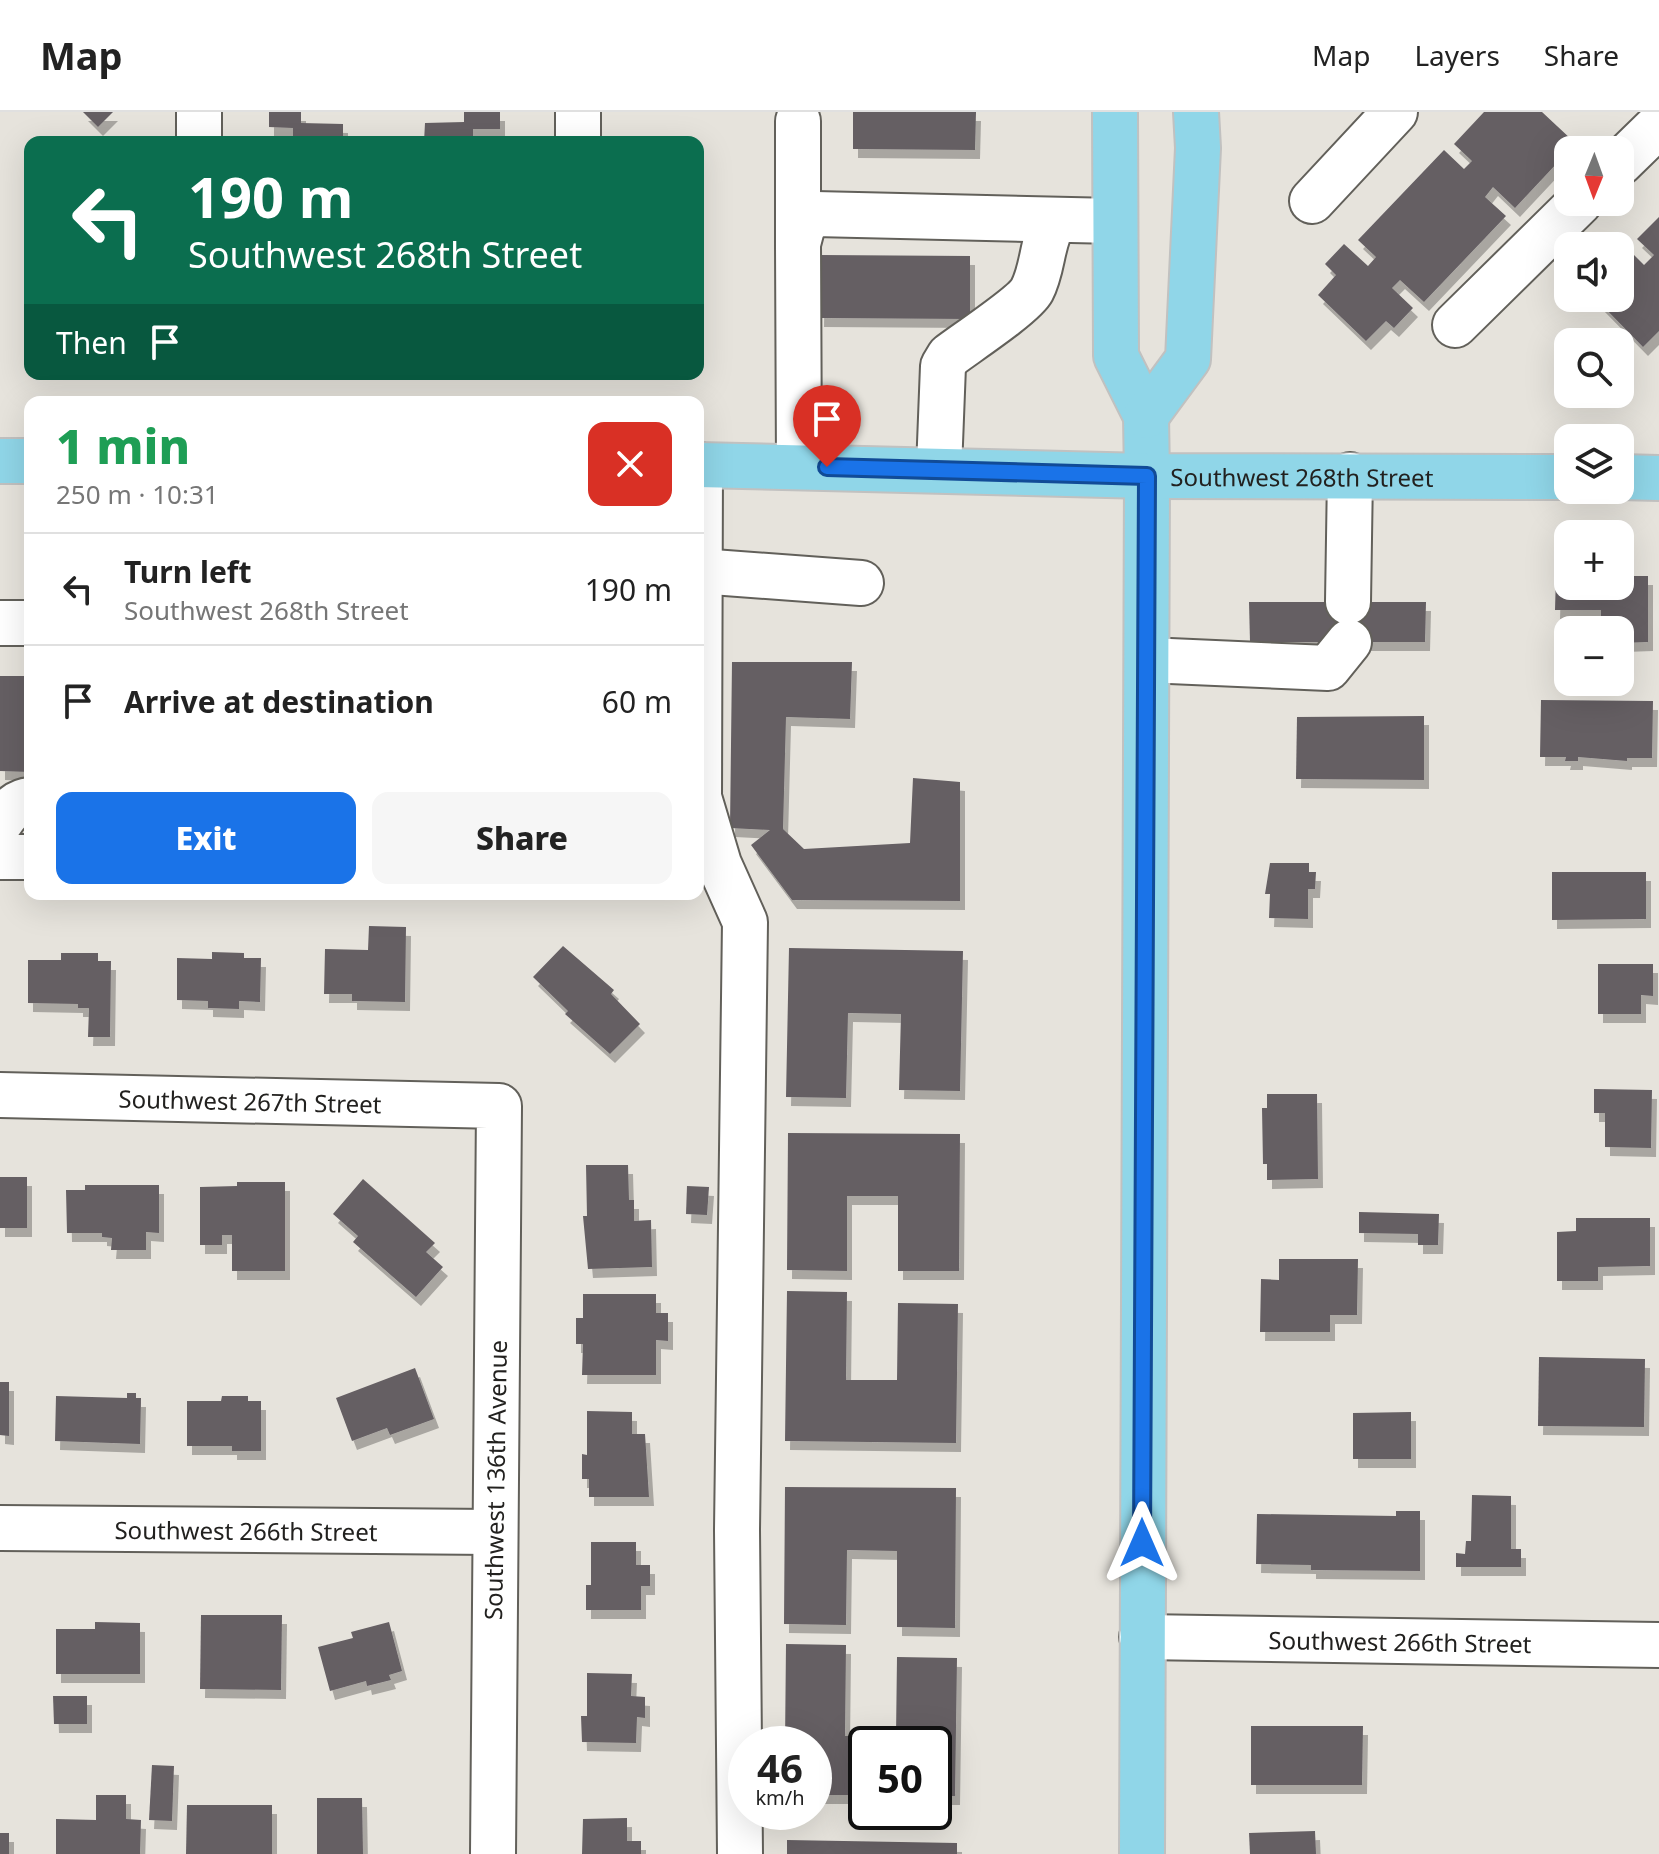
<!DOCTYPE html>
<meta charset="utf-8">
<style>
body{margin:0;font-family:"Noto Sans",sans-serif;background:#f6f6f6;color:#222;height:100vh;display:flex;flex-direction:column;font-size:30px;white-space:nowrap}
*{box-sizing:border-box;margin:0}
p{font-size:26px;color:#767676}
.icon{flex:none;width:44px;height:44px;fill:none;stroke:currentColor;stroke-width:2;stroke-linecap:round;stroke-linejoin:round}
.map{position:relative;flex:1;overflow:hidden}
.drawer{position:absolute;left:24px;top:284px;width:680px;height:504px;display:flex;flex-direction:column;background:#fff;border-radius:16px;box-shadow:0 8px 32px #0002}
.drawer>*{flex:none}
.hud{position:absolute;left:24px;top:24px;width:680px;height:244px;border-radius:16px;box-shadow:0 8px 32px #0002;background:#0b6e4f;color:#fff;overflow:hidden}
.needle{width:52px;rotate:181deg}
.buttons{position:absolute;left:1554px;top:24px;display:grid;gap:16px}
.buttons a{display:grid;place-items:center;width:80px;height:80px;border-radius:16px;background:#fff;box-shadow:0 8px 32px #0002;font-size:40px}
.speed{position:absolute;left:728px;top:1614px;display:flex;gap:16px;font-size:40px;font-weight:700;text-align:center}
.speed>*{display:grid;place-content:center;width:104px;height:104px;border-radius:50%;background:#fff;box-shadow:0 8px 32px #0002;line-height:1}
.speed small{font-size:20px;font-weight:400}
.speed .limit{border:4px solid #111;border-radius:12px;background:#fff;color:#111}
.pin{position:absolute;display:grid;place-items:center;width:68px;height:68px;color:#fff;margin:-82px -34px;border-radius:50% 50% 50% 0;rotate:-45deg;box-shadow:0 0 8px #0007}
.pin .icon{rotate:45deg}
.me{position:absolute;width:88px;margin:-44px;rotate:0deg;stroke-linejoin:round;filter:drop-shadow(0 0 6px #0008)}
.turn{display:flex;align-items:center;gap:28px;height:168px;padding:0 32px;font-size:36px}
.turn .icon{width:104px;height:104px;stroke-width:2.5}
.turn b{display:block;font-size:56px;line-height:68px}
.then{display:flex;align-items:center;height:76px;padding:0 32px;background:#0003;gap:16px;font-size:30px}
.round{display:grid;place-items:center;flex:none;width:84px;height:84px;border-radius:16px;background:#f6f6f6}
.overview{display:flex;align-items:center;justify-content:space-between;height:136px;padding:0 32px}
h1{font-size:48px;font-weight:800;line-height:60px;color:#1e9e55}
.cta{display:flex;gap:16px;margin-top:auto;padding:16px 32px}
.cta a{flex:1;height:92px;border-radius:16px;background:#1a73e8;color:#fff;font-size:32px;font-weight:800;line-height:92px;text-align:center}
.cta a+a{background:#f6f6f6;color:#222}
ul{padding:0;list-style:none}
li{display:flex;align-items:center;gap:24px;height:112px;padding:0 32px;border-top:2px solid #e0e0e0}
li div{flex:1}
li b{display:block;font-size:30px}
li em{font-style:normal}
header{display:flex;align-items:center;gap:48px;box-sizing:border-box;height:112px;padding:0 40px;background:#fff;border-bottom:2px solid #e0e0e0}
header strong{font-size:38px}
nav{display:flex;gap:44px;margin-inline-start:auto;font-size:28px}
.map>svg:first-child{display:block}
.building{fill:#655f63;filter:url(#shadow)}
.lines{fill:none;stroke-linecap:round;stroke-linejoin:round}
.minor-casing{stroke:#62605a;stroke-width:48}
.major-casing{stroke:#c1c1c0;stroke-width:48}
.minor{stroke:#fff;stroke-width:44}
.major{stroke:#90d6e8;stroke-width:44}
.route-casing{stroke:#114b97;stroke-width:20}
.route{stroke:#1a73e8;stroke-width:14}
.labels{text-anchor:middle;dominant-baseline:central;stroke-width:8;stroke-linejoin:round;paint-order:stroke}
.street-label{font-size:24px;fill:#22211f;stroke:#fff}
</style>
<header>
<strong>Map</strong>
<nav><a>Map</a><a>Layers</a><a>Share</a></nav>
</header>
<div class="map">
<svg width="1659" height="1742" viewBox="0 0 1659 1742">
<defs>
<filter id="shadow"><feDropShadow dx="5" dy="9" stdDeviation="0" flood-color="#0004"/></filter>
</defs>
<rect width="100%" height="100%" fill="#e6e3dc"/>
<!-- building -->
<g class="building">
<polygon points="83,0 113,0 98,15"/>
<polygon points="269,0 301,0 301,11 343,12 343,30 293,30 293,16 269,15"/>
<polygon points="464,0 500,0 500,17 473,17 473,30 424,30 425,11 464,10"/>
<polygon points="853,0 976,0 975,38 853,37"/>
<polygon points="1484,0 1542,0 1572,28 1555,45 1559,49 1515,96 1493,75 1485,85 1506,104 1424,190 1400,168 1392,176 1413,196 1394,216 1386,209 1366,229 1318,183 1336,163 1325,152 1344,132 1368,154 1376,145 1358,128 1444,38 1464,57 1472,49 1454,32"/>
<polygon points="1659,105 1659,219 1643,235 1598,189 1602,186 1620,186 1620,142 1626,135 1644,153 1654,143 1637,127"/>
<polygon points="820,143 970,144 970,207 819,206"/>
<polygon points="1556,463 1568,463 1568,474 1620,474 1620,464 1648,464 1648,530 1620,531 1620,518 1601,518 1601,498 1555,498"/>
<polygon points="1249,490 1426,490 1425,530 1250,530"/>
<polygon points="732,550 852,550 850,607 786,605 783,717 804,737 910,731 913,666 960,670 960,789 792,788 751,733 770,718 730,716"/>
<polygon points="0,564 30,564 30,660 0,659"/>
<polygon points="1541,588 1653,589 1652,646 1627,646 1627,649 1578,645 1578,649 1565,649 1566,645 1540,645"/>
<polygon points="1424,604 1424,668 1296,667 1297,605"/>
<polygon points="1270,751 1309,751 1309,760 1316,760 1315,777 1308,777 1308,807 1269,806 1270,782 1265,782"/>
<polygon points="1552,760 1646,760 1646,807 1552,808"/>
<polygon points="369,814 406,815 405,890 352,889 352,882 324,882 325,837 368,838"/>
<polygon points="563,834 614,878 611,882 640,912 610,942 565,902 568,899 533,865"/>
<polygon points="789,836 963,839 960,979 899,978 901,902 848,901 846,986 786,985"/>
<polygon points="212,840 244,841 244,846 261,846 260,890 239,889 239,897 208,896 208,889 177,888 177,846 212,847"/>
<polygon points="61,841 98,841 98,849 111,849 110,925 88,925 89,896 78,896 78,892 28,891 28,848 61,848"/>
<polygon points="1598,852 1653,852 1653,884 1641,883 1641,902 1598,902"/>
<polygon points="1594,977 1652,978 1651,1036 1605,1035 1605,1001 1594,1001"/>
<polygon points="1267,982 1317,982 1318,1067 1267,1068 1267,1052 1263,1052 1262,996 1267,996"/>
<polygon points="788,1021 960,1022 959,1159 898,1159 898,1084 847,1084 847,1159 787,1158"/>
<polygon points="586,1053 628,1053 629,1088 634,1088 634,1109 651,1108 652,1155 588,1157 583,1104 587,1104"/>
<rect x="0" y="1065" width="27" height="51"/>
<polygon points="363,1067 435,1131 426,1140 443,1155 416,1185 353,1130 358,1124 333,1102"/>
<polygon points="237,1070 285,1070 285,1159 232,1159 232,1123 222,1123 222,1133 200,1133 200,1075 237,1074"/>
<polygon points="85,1073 159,1073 159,1121 146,1120 146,1138 111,1138 112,1126 102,1125 102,1121 67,1121 66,1078 85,1078"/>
<polygon points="687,1074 709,1075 707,1103 686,1102"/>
<polygon points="1359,1100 1439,1102 1438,1133 1418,1133 1418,1122 1359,1121"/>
<polygon points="1576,1106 1650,1106 1650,1154 1598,1155 1598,1169 1557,1169 1557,1120 1576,1119"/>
<polygon points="1279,1147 1358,1147 1357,1203 1330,1203 1330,1220 1260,1220 1261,1167 1279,1168"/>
<polygon points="787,1179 847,1180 846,1268 897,1268 898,1191 958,1192 956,1331 785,1329"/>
<polygon points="583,1182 656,1182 656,1201 668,1201 668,1229 656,1228 656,1263 582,1263 583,1232 576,1232 576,1206 583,1206"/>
<polygon points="1539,1245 1645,1247 1644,1315 1538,1314"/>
<polygon points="415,1256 434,1307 390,1323 387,1316 352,1329 336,1286"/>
<polygon points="0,1270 9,1270 9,1324 0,1323"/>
<polygon points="127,1281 136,1281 136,1286 141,1286 140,1332 55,1329 56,1284 127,1286"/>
<polygon points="222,1284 248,1284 248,1289 261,1289 261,1339 232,1339 232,1334 187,1334 187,1289 221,1289"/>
<polygon points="587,1299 632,1300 632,1322 645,1322 649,1385 589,1385 589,1367 582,1367 582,1342 587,1343"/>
<polygon points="1411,1300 1411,1347 1353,1347 1353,1301"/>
<polygon points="785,1375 956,1376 955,1516 897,1515 897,1439 847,1438 846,1513 784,1512"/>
<polygon points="1472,1383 1511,1384 1511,1437 1521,1437 1521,1455 1456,1455 1456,1441 1465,1442 1466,1429 1471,1429"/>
<polygon points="1396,1399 1420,1399 1420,1459 1311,1458 1311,1453 1256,1452 1257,1402 1396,1404"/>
<polygon points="591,1430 636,1430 636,1453 650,1453 650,1474 641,1474 641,1498 586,1498 586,1473 591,1473"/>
<polygon points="201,1503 282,1503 281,1578 200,1577"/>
<polygon points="95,1510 140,1511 140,1562 56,1562 56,1517 95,1517"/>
<polygon points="389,1510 402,1559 389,1563 391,1568 367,1574 366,1569 330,1579 318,1535 353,1526 351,1520"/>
<polygon points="786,1532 846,1533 845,1624 896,1624 897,1545 957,1546 955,1684 934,1684 934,1632 866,1632 866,1683 814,1683 814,1632 785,1632"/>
<polygon points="587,1561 632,1562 631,1584 645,1585 645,1606 637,1605 636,1631 582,1630 581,1604 587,1604"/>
<polygon points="53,1584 87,1584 87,1612 54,1612"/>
<polygon points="1251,1614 1363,1614 1362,1673 1251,1673"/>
<polygon points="152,1653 174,1654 172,1709 149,1708"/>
<polygon points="96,1683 126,1683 126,1707 141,1708 140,1742 56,1742 56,1707 96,1708"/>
<polygon points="317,1686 362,1686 363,1742 317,1742"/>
<polygon points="187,1693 272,1693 272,1742 186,1742"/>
<polygon points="627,1706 627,1729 641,1729 641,1742 582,1742 583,1707"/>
<polygon points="1315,1719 1316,1742 1250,1742 1249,1721"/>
<rect x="0" y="1721" width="9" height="21"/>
<polygon points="787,1728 957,1731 957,1742 787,1742"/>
</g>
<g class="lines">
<defs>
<g id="minor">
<polyline points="578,0 578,30"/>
<polyline points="798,9 798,132"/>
<polyline points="199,30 199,0"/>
<polyline points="1620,51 1659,13"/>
<polyline points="1312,89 1395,0"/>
<polyline points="1455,213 1580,90"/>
<polyline points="700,353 699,685 719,752 745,810 737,1418 740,1742"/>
<polyline points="799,355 798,132 803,113 815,102 1115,109"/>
<path d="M939 357 943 254 949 244C966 231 1024 193 1032 178 1044 155 1041 129 1055 108"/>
<polyline points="699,459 861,471"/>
<polyline points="1348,490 1350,363"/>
<polyline points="0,511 30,511"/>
<polyline points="1147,548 1328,556 1349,530"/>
<path d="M0 711C7 700 16 689 30 688"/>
<polyline points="0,745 30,745"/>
<path id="s1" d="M0 983 499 994 493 1742"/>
<path id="s2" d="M0 1416 493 1420"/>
<path id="s3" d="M1142 1525 1659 1533"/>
</g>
<g id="major">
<polyline points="1115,0 1116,244 1146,304 1147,364 1142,1742"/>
<polyline points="1146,304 1188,247 1198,36 1196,0"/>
<polyline points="0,349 30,349"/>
<path id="s4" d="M698 353 1147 364 1568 365"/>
<polyline points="1620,365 1659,366"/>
</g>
</defs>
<!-- minor casing -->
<use href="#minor" class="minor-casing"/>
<!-- major casing -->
<use href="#major" class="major-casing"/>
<!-- minor -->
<use href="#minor" class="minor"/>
<!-- major -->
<use href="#major" class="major"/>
</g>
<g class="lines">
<defs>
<polyline id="route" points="827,355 1147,364 1142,1431"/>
</defs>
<!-- route casing -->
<use href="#route" class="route-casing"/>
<!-- route -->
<use href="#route" class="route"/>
</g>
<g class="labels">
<!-- street labels -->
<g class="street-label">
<text stroke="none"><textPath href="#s4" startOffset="604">Southwest 268th Street</textPath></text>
<text stroke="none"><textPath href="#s1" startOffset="250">Southwest 267th Street</textPath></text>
<text transform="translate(495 1368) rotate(-89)">Southwest 136th Avenue</text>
<text stroke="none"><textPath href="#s2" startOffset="246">Southwest 266th Street</textPath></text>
<text stroke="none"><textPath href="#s3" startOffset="258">Southwest 266th Street</textPath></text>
</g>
</g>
</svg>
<div class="buttons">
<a><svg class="needle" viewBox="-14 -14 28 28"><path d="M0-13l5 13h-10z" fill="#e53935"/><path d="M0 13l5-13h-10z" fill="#767676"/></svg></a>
<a><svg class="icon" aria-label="sound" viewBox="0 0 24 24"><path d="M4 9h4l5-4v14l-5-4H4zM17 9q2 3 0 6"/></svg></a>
<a><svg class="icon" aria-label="search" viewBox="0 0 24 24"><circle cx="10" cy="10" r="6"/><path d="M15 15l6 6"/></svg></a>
<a><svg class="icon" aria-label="layers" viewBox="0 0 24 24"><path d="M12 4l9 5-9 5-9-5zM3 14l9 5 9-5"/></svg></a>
<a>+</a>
<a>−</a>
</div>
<div class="speed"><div>46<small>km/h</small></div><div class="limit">50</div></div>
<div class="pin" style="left:827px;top:355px;background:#d93025"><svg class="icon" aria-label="arrive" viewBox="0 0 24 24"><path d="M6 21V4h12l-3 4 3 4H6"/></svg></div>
<svg class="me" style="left:1142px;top:1431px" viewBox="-20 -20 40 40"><path d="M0-17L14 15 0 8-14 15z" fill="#1a73e8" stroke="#fff" stroke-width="4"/></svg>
<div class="hud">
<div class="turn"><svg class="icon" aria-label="left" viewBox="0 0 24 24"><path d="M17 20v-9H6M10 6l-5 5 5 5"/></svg><div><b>190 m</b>Southwest 268th Street</div></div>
<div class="then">Then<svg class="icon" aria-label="arrive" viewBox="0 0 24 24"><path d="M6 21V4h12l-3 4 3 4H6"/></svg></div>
</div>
<section class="drawer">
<div class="overview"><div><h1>1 min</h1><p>250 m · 10:31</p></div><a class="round" style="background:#d93025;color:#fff"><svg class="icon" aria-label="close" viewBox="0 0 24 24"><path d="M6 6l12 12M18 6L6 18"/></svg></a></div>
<ul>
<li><svg class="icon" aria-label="left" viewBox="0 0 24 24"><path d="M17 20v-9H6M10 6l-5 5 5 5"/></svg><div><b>Turn left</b><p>Southwest 268th Street</p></div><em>190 m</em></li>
<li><svg class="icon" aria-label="arrive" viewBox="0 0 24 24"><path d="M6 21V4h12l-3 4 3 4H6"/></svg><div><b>Arrive at destination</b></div><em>60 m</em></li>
</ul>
<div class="cta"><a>Exit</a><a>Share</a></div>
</section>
</div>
